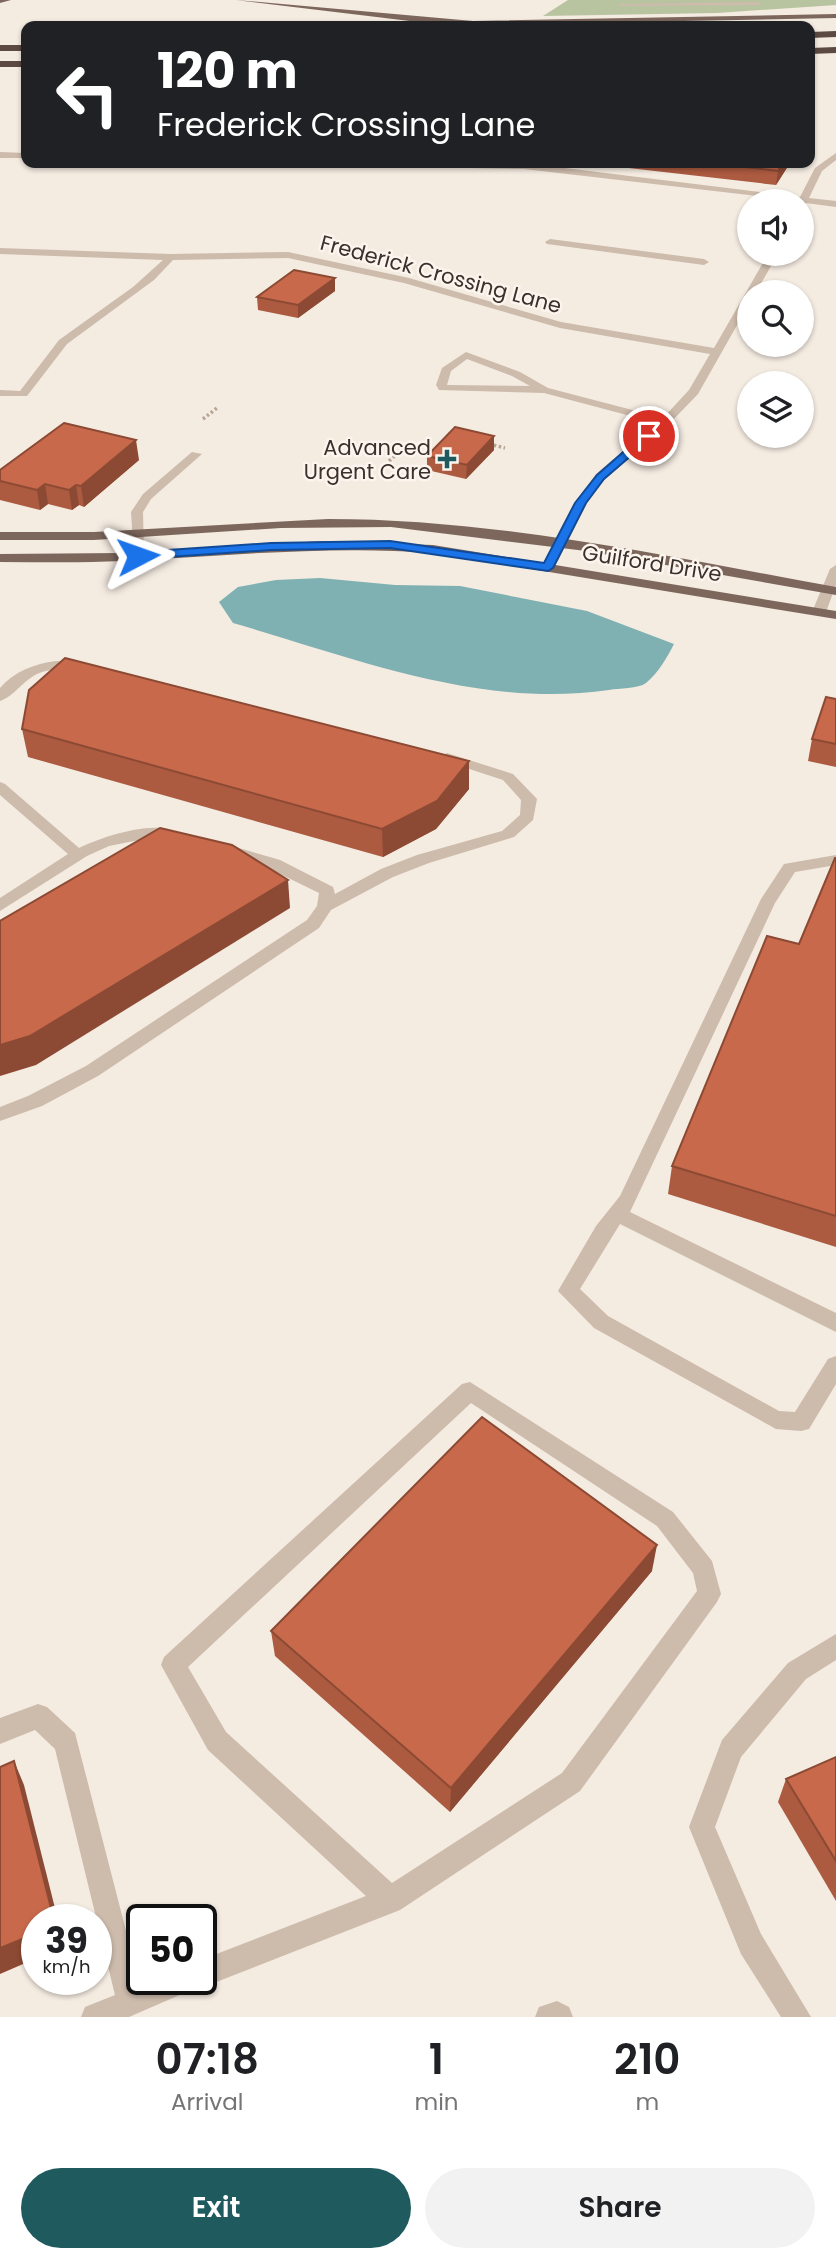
<!DOCTYPE html>
<style>
body{margin:0;font-family:Poppins,sans-serif;background:#f2f2f2;color:#202124;height:100vh;display:flex;flex-direction:column;font-size:26px;white-space:nowrap}
*{box-sizing:border-box;margin:0}
p{font-size:23px;color:#757577}
.icon{flex:none;width:38px;height:38px;fill:none;stroke:currentColor;stroke-width:2;stroke-linecap:round;stroke-linejoin:round}
.map{position:relative;height:2017px;overflow:hidden}
.side{display:flex;flex-direction:column;background:#fff;flex:1}
.side>*{flex:none}
.banner{position:absolute;left:21px;top:21px;width:794px;height:147px;border-radius:14px;box-shadow:0 2px 5px #0004;background:#202124;color:#fff;overflow:hidden}
.buttons{position:absolute;left:737px;top:189px;display:grid;gap:14px}
.buttons a{display:grid;place-items:center;width:77px;height:77px;border-radius:50%;background:#fff;box-shadow:0 2px 5px #0004;font-size:35px}
.speed{position:absolute;left:21px;top:1904px;display:flex;gap:14px;font-size:35px;font-weight:700;text-align:center}
.speed>*{display:grid;place-content:center;width:91px;height:91px;border-radius:50%;background:#fff;box-shadow:0 2px 5px #0004;line-height:1}
.speed small{font-size:18px;font-weight:400}
.speed .limit{border:4px solid #111;border-radius:10px;background:#fff;color:#111}
.pin{position:absolute;display:grid;place-items:center;width:60px;height:60px;color:#fff;margin:-30px;border:4px solid #fff;border-radius:50%;box-shadow:0 2px 7px #0007}
.me{position:absolute;width:77px;margin:-38px;rotate:86deg;stroke-linejoin:round;filter:drop-shadow(0 0 5px #0008)}
.turn{display:flex;align-items:center;gap:24px;height:147px;padding:0 21px;font-size:32px}
.turn .icon{width:91px;height:91px;stroke-width:2.5}
.turn b{display:block;font-size:49px;line-height:60px}
.eta{display:flex;justify-content:space-evenly;align-items:center;height:119px;text-align:center}
.eta b{font-size:42px;font-weight:600;line-height:49px}
.button{display:flex;gap:14px;margin-top:auto;padding:14px 21px}
.button a{flex:1;height:80px;border-radius:42px;background:#1f5a5e;color:#fff;font-size:28px;font-weight:600;line-height:80px;text-align:center}
.button a+a{background:#f2f2f2;color:#202124}
.map>svg:first-child{display:block}
.green{fill:#b8c4a0}
.water{fill:#7fb0b2}
.lines{fill:none;stroke-linecap:round;stroke-linejoin:round}
.path{stroke:#b9a596;stroke-width:3.5;stroke-dasharray:2.5 2.5;stroke-linecap:butt}
.minor{fill:#cdbbac;fill-rule:evenodd}
.major{fill:#7d675c;fill-rule:evenodd}
.highway{fill:#5c4a42;fill-rule:evenodd}
.wall{fill:#ac5a40}
.shaded-wall{fill:#8c4a34}
.building{fill:#c8694b;stroke:#8c4a34;stroke-width:2}
.route{fill:#1a73e8;stroke:#114b97;stroke-width:2}
.poi-dot{fill:#1f5a5e;stroke:#fbf5ee;stroke-width:2.5}
.labels{text-anchor:middle;dominant-baseline:central;stroke-width:5;stroke-linejoin:round;paint-order:stroke}
.far-street-label{font-size:21px;fill:#3b302b;stroke:#fbf5ee}
.far-poi-label{font-size:21px;fill:#3b302b;stroke:#fbf5ee;text-anchor:end}
</style>
<div class="map">
<svg width="836" height="2017" viewBox="0 0 836 2017">
<rect width="100%" height="100%" fill="#f4ebe1"/>
<!-- green -->
<polygon class="green" points="568,0 836,0 836,5 717,13 543,16"/>
<!-- water -->
<path class="water" d="M320 578 395 585 460 586 587 611 674 644C667 658 658 673 646 683 638 689 619 688 609 690 481 709 354 658 233 623L219 602 238 587 276 580Z"/>
<g class="lines">
<!-- path -->
<g class="path">
<polyline points="203,419 217,408"/>
<polyline points="489,444 505,448"/>
<polyline points="389,461 407,445"/>
</g>
<!-- minor -->
<g class="minor">
<polygon points="759,2 761,5 618,6 621,4"/>
<polygon points="0,152 26,153 26,158 0,158"/>
<polygon points="836,153 836,160 822,171 809,198 836,201 836,207 806,203 802,206 802,201 524,169 361,166 357,163 524,163 800,197 815,168"/>
<polygon points="550,239 704,259 709,262 704,265 547,244 545,242"/>
<path d="M0 248 170 254 288 252 409 278 561 322 714 348 768 254H778L756 292H749V304L698 394 669 424 604 480 587 503 554 568 548 572 542 568 575 503 596 474 657 423 544 393 439 390 436 385 442 368 466 352 520 372 548 388 663 418 689 390 710 354 560 328 404 283 288 258 173 260 154 280 67 344 27 396H0V390L20 391 59 340 133 287 163 260 0 254ZM467 359 512 376 530 386 447 385 451 371Z"/>
<polygon points="192,452 202,454 151,499 143,512 144,556 142,559 134,559 131,512 143,494"/>
<polygon points="836,565 836,585 826,612 824,615 814,615 812,612 830,569"/>
<path d="M56 661 80 662 87 666C77 674 56 667 42 672 24 678 14 697 0 701V688C15 671 34 664 56 661Z"/>
<polygon points="447,753 513,774 537,799 533,820 514,837 429,863 393,877 331,910 319,928 98,1076 42,1106 0,1121 0,1107 28,1096 86,1066 307,920 317,906 319,893 268,868 226,855 224,851 226,847 232,846 280,860 333,887 335,894 381,869 417,855 502,831 520,815 521,800 503,780 442,760 440,757"/>
<path d="M0 782 5 784 79 848C101 837 162 816 182 836L174 841 149 838 109 846 87 856 0 911V898L68 854 0 795Z"/>
<polygon points="836,855 836,865 795,872 775,903 630,1212 836,1313 836,1332 620,1224 580,1289 608,1316 779,1411 795,1412 828,1359 836,1356 836,1384 809,1429 801,1431 776,1429 594,1328 558,1291 596,1226 620,1196 761,899 784,864"/>
<path d="M470 1382 673 1512 712 1561 721 1594 717 1602 580 1791 400 1910 201 1988 198 1987 129 2017H81L85 2007 115 1995 55 1749 35 1730 0 1744V1718L38 1704 47 1707 75 1733 140 1985 153 1979H201V1960L366 1896 208 1750 161 1665 164 1657 462 1384ZM471 1403 657 1526 693 1573 697 1591 562 1773 392 1883 226 1732 188 1667Z"/>
<polygon points="836,1634 836,1660 806,1679 741,1757 715,1827 761,1934 811,2017 781,2017 741,1954 689,1827 722,1740 788,1663"/>
<polygon points="557,2001 569,2007 573,2017 535,2017 539,2007"/>
</g>
<!-- major -->
<g class="major">
<polygon points="0,0 11,0 0,3"/>
<polygon points="236,0 473,21 836,14 836,18 473,25 418,22"/>
<path d="M328 519C499 519 669 557 836 587V595L586 551 391 527 281 528 94 540H0V532H94Z"/>
<path d="M323 541 433 545 836 611V619L433 553C329 545 227 556 123 561 82 563 41 562 0 562V554L122 553Z"/>
</g>
<!-- highway -->
<g class="highway">
<polygon points="836,31 836,37 810,38 810,32"/>
<rect x="0" y="45" width="26" height="6"/>
<polygon points="836,47 836,53 810,54 810,48"/>
<rect x="0" y="61" width="26" height="6"/>
</g>
</g>
<!-- wall -->
<g class="wall">
<polygon points="585,163 790,163 776,185"/>
<polygon points="335,291 298,318 258,310 257,297"/>
<polygon points="494,450 466,479 427,470 427,456"/>
<polygon points="139,460 84,507 79,505 72,510 48,504 40,510 0,500 0,470"/>
<polygon points="836,699 836,767 808,761 812,739"/>
<polygon points="22,729 469,789 436,829 383,857 28,757"/>
<polygon points="836,858 836,1247 668,1194 672,1166 799,944"/>
<polygon points="652,1571 450,1812 275,1656 271,1631"/>
<polygon points="836,1757 836,1901 778,1802 786,1779"/>
</g>
<!-- shaded-wall -->
<g class="shaded-wall">
<polygon points="783,163 790,163 776,185 778,171"/>
<polygon points="335,278 335,291 298,318 298,305"/>
<polygon points="494,436 494,450 466,479 467,465"/>
<polygon points="136,440 139,460 84,507 81,486"/>
<polygon points="45,484 48,504 40,510 37,490"/>
<polygon points="76,485 79,505 72,510 69,490"/>
<polygon points="469,761 469,789 436,829 383,857 382,829"/>
<polygon points="288,880 290,908 36,1065 0,1076 0,1045"/>
<polygon points="657,1545 652,1571 450,1812 451,1788"/>
<polygon points="14,1761 24,1785 58,1920 54,1920"/>
<polygon points="37,1933 37,1958 0,1974 0,1948"/>
</g>
<!-- building -->
<g class="building">
<polygon points="710,163 783,163 778,171"/>
<polygon points="294,270 335,278 298,305 257,297"/>
<polygon points="64,423 136,440 81,486 76,485 69,490 45,484 37,490 0,481 0,470"/>
<polygon points="455,427 494,436 467,465 427,456"/>
<polygon points="65,658 469,761 437,801 382,829 22,729 29,690"/>
<polygon points="826,697 836,699 836,744 812,739"/>
<polygon points="160,828 232,845 288,880 30,1036 0,1045 0,921"/>
<polygon points="835,858 836,858 836,1216 672,1166 767,936 799,944"/>
<polygon points="482,1417 657,1545 451,1788 271,1631"/>
<polygon points="836,1757 836,1861 786,1779"/>
<polygon points="14,1761 54,1920 37,1920 37,1933 0,1948 0,1767"/>
</g>
<!-- route -->
<polygon class="route" points="645,433 654,436 604,479 586,503 553,568 548,571 390,548 271,550 138,559 132,556 138,552 271,543 390,541 544,563 575,503 597,475"/>
<!-- markers -->
<path class="poi-dot" d="M443.5 448.5h7v7h7v7h-7v7h-7v-7h-7v-7h7z"/>
<g class="labels">
<!-- far-street labels -->
<g class="far-street-label">
<text transform="translate(441 274) rotate(15)">Frederick Crossing Lane</text>
<text transform="translate(652 563) rotate(9)">Guilford Drive</text>
</g>
<!-- far-poi labels -->
<g class="far-poi-label">
<text x="431" y="447">Advanced<tspan x="431" dy="24">Urgent Care</tspan></text>
</g>
</g>
</svg>
<div class="buttons">
<a><svg class="icon" aria-label="sound" viewBox="0 0 24 24"><path d="M4 9h4l5-4v14l-5-4H4zM17 9q2 3 0 6"/></svg></a>
<a><svg class="icon" aria-label="search" viewBox="0 0 24 24"><circle cx="10" cy="10" r="6"/><path d="M15 15l6 6"/></svg></a>
<a><svg class="icon" aria-label="layers" viewBox="0 0 24 24"><path d="M12 4l9 5-9 5-9-5zM3 14l9 5 9-5"/></svg></a>
</div>
<div class="speed"><div>39<small>km/h</small></div><div class="limit">50</div></div>
<div class="pin" style="left:649px;top:436px;background:#d93025"><svg class="icon" aria-label="arrive" viewBox="0 0 24 24"><path d="M6 21V4h12l-3 4 3 4H6"/></svg></div>
<svg class="me" style="left:138px;top:556px" viewBox="-20 -20 40 40"><path d="M0-17L14 15 0 8-14 15z" fill="#1a73e8" stroke="#fff" stroke-width="4"/></svg>
<div class="banner">
<div class="turn"><svg class="icon" aria-label="left" viewBox="0 0 24 24"><path d="M17 20v-9H6M10 6l-5 5 5 5"/></svg><div><b>120 m</b>Frederick Crossing Lane</div></div>
</div>
</div>
<section class="side">
<div class="eta">
<div><b>07:18</b><p>Arrival</p></div>
<div><b>1</b><p>min</p></div>
<div><b>210</b><p>m</p></div>
</div>
<div class="button"><a>Exit</a><a>Share</a></div>
</section>
